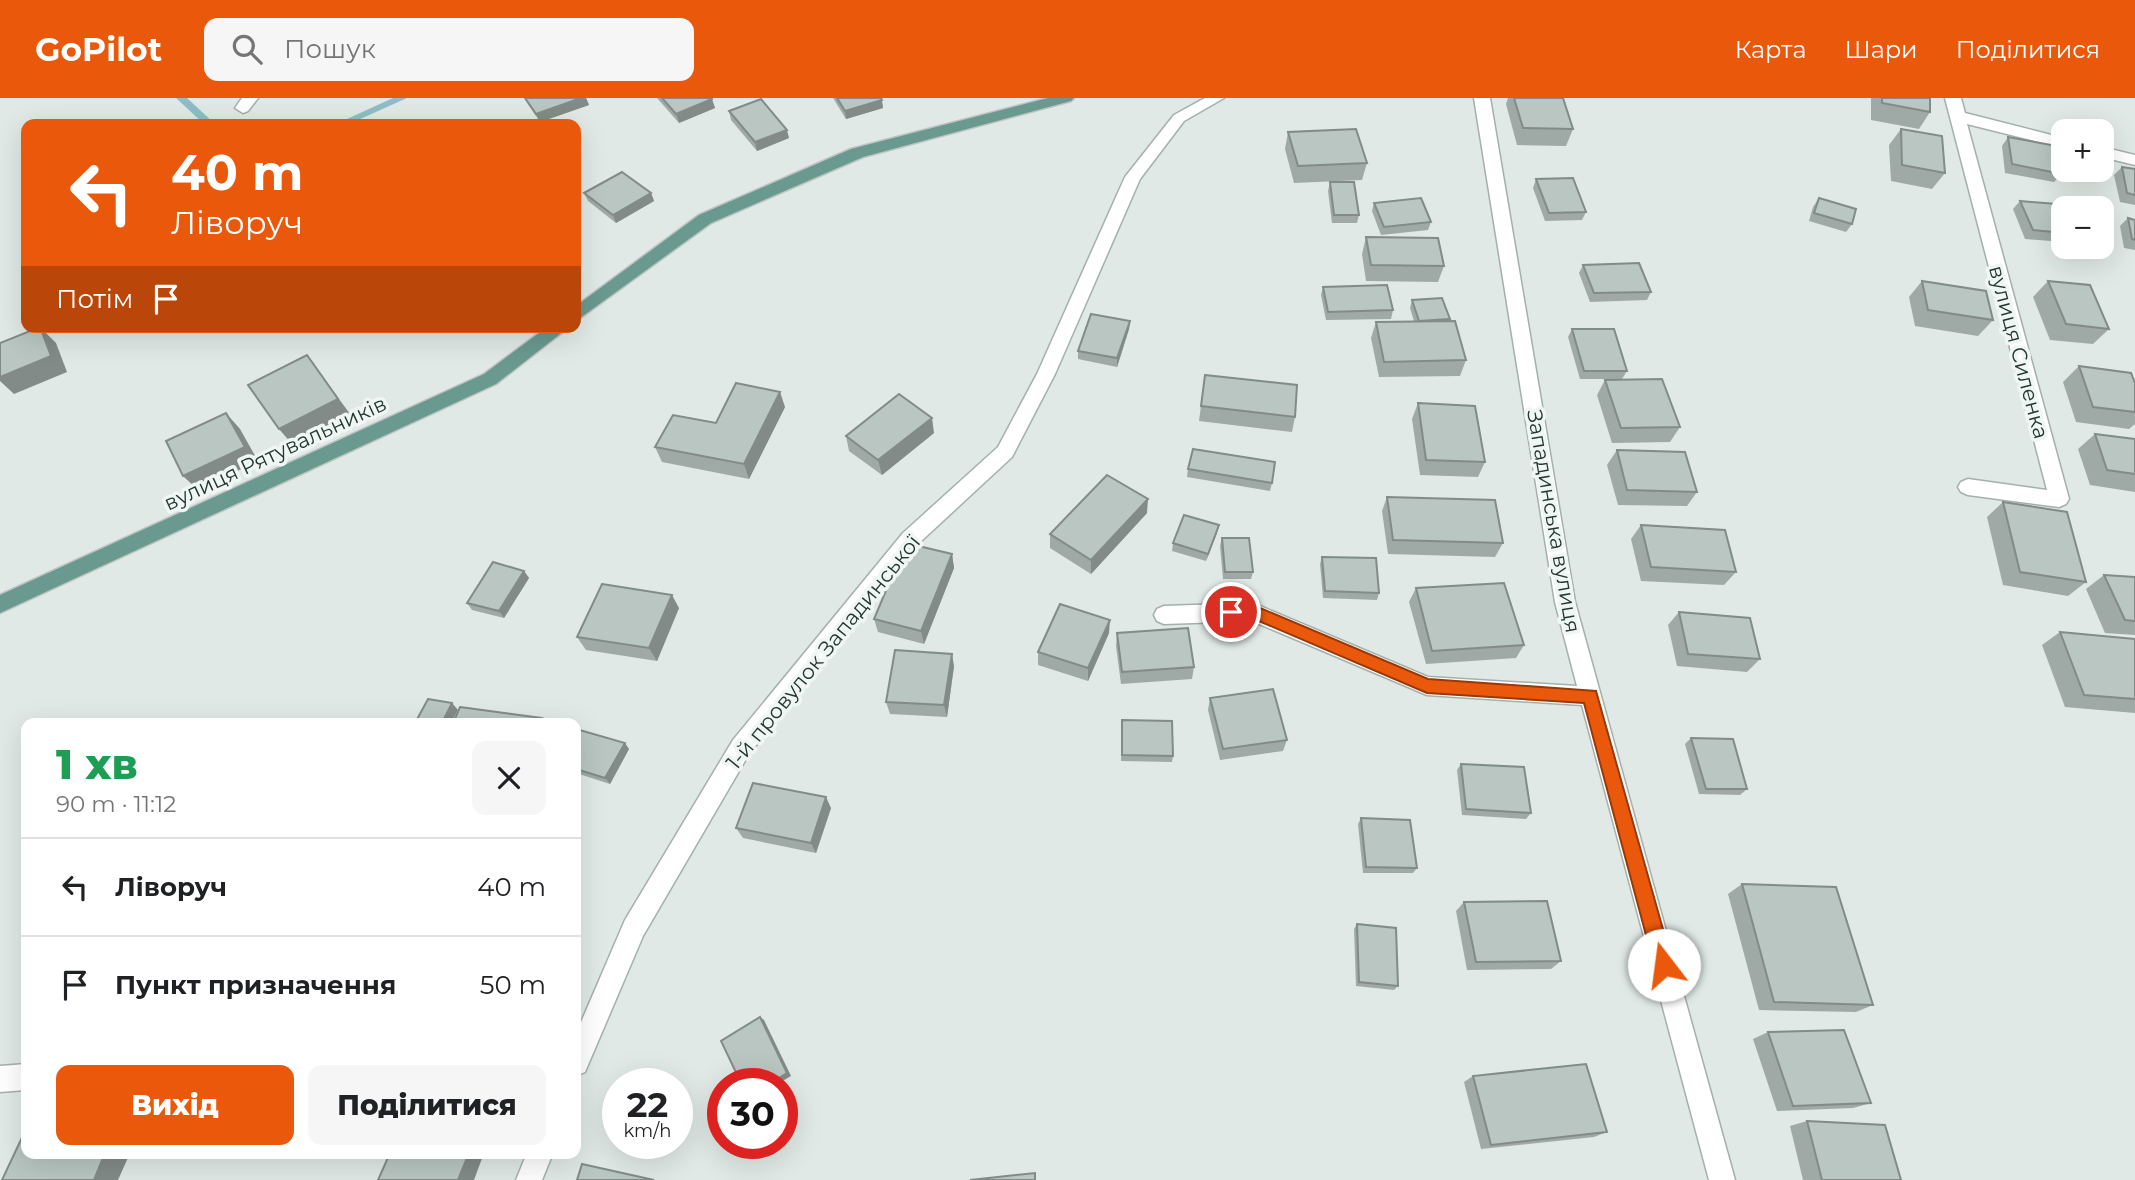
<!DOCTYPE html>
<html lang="uk">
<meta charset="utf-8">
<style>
body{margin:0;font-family:Montserrat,sans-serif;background:#f6f6f6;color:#202124;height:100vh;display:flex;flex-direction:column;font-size:26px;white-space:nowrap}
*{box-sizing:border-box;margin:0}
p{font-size:23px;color:#757577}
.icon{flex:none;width:38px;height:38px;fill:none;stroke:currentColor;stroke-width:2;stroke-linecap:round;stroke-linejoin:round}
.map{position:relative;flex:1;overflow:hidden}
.panel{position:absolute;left:21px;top:620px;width:560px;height:441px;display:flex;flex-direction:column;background:#fff;border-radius:14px;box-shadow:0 7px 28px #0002}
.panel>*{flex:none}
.top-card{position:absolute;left:21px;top:21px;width:560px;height:214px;border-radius:14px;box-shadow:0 7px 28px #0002;background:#ea580c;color:#fff;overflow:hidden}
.buttons{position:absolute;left:2051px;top:21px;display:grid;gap:14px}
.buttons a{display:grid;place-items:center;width:63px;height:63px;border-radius:14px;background:#fff;box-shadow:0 7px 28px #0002;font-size:35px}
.speed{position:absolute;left:602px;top:970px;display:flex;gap:14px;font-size:35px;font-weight:700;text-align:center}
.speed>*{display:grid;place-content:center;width:91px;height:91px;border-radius:50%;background:#fff;box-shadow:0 7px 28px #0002;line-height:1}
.speed small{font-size:18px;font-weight:400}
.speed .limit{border:10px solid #d22;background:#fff;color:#111}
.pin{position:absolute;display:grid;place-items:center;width:60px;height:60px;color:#fff;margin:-30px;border:4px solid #fff;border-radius:50%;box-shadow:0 2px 7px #0007}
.me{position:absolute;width:77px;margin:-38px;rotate:345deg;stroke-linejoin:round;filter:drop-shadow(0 0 5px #0008)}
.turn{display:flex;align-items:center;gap:24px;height:147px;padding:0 35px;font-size:32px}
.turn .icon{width:91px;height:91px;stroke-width:2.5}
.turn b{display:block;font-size:49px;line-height:60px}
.then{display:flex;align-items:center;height:66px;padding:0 35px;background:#0003;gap:14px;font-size:26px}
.round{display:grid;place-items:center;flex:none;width:74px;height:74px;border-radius:14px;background:#f6f6f6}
.overview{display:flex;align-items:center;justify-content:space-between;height:119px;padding:0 35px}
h1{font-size:42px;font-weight:800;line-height:52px;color:#1e9e55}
.cta{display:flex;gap:14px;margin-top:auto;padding:14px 35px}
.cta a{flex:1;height:80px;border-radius:14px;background:#ea580c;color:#fff;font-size:28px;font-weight:800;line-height:80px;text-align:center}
.cta a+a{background:#f6f6f6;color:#202124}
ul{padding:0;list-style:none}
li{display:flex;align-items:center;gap:21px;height:98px;padding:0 35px;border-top:2px solid #e0e0e0}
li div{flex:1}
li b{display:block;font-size:26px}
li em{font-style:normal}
header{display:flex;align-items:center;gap:42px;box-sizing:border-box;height:98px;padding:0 35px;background:#ea580c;color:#fff}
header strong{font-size:33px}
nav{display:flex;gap:38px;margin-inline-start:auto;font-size:24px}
.search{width:490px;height:63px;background:#f6f6f6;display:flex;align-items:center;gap:18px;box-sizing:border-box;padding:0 24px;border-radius:14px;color:#757577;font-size:26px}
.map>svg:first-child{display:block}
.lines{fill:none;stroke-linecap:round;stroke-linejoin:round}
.stream{fill:#8ebdc8;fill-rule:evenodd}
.minor-casing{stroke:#a4b0ac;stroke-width:3}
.major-casing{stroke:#bdc3c2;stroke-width:3}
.minor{fill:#fff;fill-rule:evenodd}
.major{fill:#69998f;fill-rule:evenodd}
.wall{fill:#9faaa6}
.shaded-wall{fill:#828b87}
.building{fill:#b9c6c1;stroke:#828b87;stroke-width:2}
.route{fill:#ea580c;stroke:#983908;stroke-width:2}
.labels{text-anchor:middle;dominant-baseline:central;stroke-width:7;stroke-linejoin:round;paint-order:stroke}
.street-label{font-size:21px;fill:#233732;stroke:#f0f6f3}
</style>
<header>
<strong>GoPilot</strong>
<div class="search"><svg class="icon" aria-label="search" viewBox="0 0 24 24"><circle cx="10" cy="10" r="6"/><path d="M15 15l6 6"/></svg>Пошук</div>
<nav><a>Карта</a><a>Шари</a><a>Поділитися</a></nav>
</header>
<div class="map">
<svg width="2135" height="1082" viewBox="0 0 2135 1082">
<rect width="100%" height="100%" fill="#e0e9e5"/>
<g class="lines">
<!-- stream -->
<g class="stream">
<polygon points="176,0 187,0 215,26 204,26"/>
<polygon points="393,0 407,0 349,26 336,26"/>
</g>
<defs>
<g id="minor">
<polygon points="242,0 258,0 248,13 243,15 235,10"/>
<polygon points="1205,0 1224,0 1184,23 1140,81 1055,276 1012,359 917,447 749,656 643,838 585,974 576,978 576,936 625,822 733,642 903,435 998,349 1037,276 1125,79 1174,17"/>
<polygon points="1474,0 1490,0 1575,504 1735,1082 1709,1082 1582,607 1427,597 1252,523 1164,526 1157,523 1154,517 1157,511 1164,508 1253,505 1428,579 1577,588 1555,504"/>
<polygon points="1945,0 1961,0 1965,15 2063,40 2063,50 1967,26 2069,401 2066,406 2059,409 1968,397 1961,394 1958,389 1961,384 1968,381 2047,392"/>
<polygon points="2102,49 2135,57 2135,67 2102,59"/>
<polygon points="26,966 26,992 0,994 0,968"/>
<polygon points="527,1055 553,1055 542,1082 516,1082"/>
</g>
<g id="major">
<polygon points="1048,0 1074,0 1071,3 863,59 711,125 576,223 576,208 699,117 851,51"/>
<polygon points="547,229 569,229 496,286 0,515 0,497 484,276"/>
</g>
</defs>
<!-- minor casing -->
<use href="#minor" class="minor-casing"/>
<!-- major casing -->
<use href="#major" class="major-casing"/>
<!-- minor -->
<use href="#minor" class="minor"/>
<!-- major -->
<use href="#major" class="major"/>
</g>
<!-- wall -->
<g class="wall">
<polygon points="524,0 586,0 589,7 540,24"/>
<polygon points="657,0 711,0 715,10 679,25"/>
<polygon points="833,0 881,0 883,10 846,21"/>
<polygon points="1508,0 1563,0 1573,31 1566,48 1517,47 1506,6"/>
<polygon points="1871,0 1930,0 1930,14 1919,31 1871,22"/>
<polygon points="729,13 789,40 757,53 731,22"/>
<polygon points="1901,31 1945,75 1932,91 1891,83 1889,47"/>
<polygon points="1288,34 1367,65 1362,82 1294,85 1285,51"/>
<polygon points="2008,39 2062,76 2054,84 2005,75 2002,48"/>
<polygon points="2122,69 2135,71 2135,107 2120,104 2114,77"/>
<polygon points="1536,81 1586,114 1582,122 1545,123 1533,90"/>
<polygon points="1330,84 1359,117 1357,125 1332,125 1328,93"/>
<polygon points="584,95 651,95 654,103 616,125 588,103"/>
<polygon points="1819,100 1852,126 1846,134 1809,123 1813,109"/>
<polygon points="2020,103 2063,110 2063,144 2025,141 2013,111"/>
<polygon points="1374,105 1431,124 1428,132 1381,137 1372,113"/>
<polygon points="2128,120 2135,122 2135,152 2124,150 2120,128"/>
<polygon points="1366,139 1444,168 1438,184 1366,183 1362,156"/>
<polygon points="1583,167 1651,194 1647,202 1590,204 1579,175"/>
<polygon points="1922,183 1993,222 1978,238 1915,228 1909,199"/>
<polygon points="2048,183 2109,231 2093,246 2050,242 2033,199"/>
<polygon points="1323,189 1393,212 1391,221 1326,222 1321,197"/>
<polygon points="1412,202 1450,221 1450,223 1466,262 1460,278 1379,279 1371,240 1376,224 1414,223 1410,210"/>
<polygon points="1130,223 1129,231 1117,269 1078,261 1078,253"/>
<polygon points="1572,231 1627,273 1622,281 1580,281 1568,239"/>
<polygon points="2079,268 2135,285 2135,326 2129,331 2076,324 2063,284"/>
<polygon points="1205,277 1295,319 1292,334 1199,323"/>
<polygon points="1605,282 1680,329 1670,344 1612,345 1597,297"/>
<polygon points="1418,305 1485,364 1478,379 1420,377 1412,321"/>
<polygon points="785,309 749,381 662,364 655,349 716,325"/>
<polygon points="934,335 882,377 849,353 846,338"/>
<polygon points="2095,336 2135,341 2135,394 2090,387 2078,351"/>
<polygon points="1617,352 1697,394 1687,408 1618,407 1607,367"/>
<polygon points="1188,371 1272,385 1270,393 1187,379"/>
<polygon points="1387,399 1503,445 1495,459 1388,456 1382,413"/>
<polygon points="2003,404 2086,484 2068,498 2003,487 1987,419"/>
<polygon points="1147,415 1091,476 1050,450 1050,436"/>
<polygon points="1641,427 1736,474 1724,487 1641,483 1631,441"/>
<polygon points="1217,435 1206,463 1172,453 1173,445"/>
<polygon points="1222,440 1253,474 1251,481 1223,481 1220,448"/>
<polygon points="952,456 954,470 924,546 878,534 874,521"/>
<polygon points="1322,459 1379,495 1377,502 1323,500 1320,466"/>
<polygon points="524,473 529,480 504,520 472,512 467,505"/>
<polygon points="2104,477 2135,479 2135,537 2105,535 2086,491"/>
<polygon points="1416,490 1524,547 1516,560 1426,566 1409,504"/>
<polygon points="679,510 657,563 586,552 577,539"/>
<polygon points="1679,514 1760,561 1747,574 1677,568 1668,527"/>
<polygon points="2060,534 2135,541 2135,615 2065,609 2042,547"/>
<polygon points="1109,535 1088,583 1038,567 1038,554"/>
<polygon points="1117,535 1194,569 1192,581 1121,586 1116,548"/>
<polygon points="954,568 947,619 890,616 886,604"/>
<polygon points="1210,600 1287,642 1283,653 1220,662 1208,612"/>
<polygon points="1122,622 1173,658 1172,664 1121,663"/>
<polygon points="576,631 629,651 610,686 576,675"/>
<polygon points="1691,640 1747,691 1740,697 1699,696 1685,646"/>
<polygon points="1461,666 1531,715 1526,721 1462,717 1457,672"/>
<polygon points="831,710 816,755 743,740 736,730"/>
<polygon points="1361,720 1417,770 1413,775 1363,775 1358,726"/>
<polygon points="1742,786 1873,907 1856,914 1759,912 1728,796"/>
<polygon points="1464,804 1561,863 1551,871 1467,872 1456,813"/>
<polygon points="1357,826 1398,888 1394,892 1356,888 1354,831"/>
<polygon points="1768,934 1871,1005 1853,1010 1777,1013 1753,941"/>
<polygon points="1473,978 1607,1034 1594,1039 1481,1051 1464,984"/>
<polygon points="1807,1023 1901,1082 1803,1082 1790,1028"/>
</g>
<!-- shaded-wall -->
<g class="shaded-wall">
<polygon points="581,0 586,0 589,7 540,24 536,16"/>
<polygon points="712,1 715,10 679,25 676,16"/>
<polygon points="882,2 883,10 846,21 845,13"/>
<polygon points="787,32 789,40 757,53 755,44"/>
<polygon points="651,95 654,103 616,125 613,117"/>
<polygon points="1130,223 1129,231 1117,269 1117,260"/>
<polygon points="40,229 56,245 67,274 14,296 0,283 0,279"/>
<polygon points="307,257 350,316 292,346 279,331"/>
<polygon points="780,294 785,309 749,381 744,366"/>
<polygon points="226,315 240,331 258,363 198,392 183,378"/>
<polygon points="932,320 934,335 882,377 878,362"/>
<polygon points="1148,401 1147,415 1091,476 1091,462"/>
<polygon points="1219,427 1217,435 1206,463 1208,456"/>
<polygon points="952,456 954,470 924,546 921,533"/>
<polygon points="524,473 529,480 504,520 499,513"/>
<polygon points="672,497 679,510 657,563 649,550"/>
<polygon points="1110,522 1109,535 1088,583 1088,570"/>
<polygon points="952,556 954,568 947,619 944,607"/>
<polygon points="452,605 458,612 451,625 442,625"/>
<polygon points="625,645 629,651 610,686 605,680"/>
<polygon points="826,699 831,710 816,755 811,745"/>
<polygon points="576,706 579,709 576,720"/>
<polygon points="760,919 764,922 791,978 779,985 771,985"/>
<polygon points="105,1055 130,1055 118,1082 94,1082"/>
<polygon points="469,1055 484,1055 474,1082 458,1082"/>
</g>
<!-- building -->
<g class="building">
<polygon points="525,0 581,0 536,16"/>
<polygon points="662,0 711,0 712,1 676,16"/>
<polygon points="837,0 881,0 882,2 845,13"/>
<polygon points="1514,0 1563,0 1573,31 1523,30"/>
<polygon points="1882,0 1930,0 1930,14 1882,5"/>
<polygon points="761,1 787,32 755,44 729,13"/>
<polygon points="1356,31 1367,65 1298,68 1288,34"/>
<polygon points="1901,31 1942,38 1945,75 1902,67"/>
<polygon points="2008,39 2057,48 2062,76 2012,66"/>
<polygon points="2122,69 2135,71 2135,97 2127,95"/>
<polygon points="622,74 651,95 613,117 584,95"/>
<polygon points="1573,80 1586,114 1549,115 1536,81"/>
<polygon points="1330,84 1354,84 1359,117 1334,117"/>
<polygon points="1421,100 1431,124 1384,129 1374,105"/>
<polygon points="1819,100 1856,111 1852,126 1814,115"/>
<polygon points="2020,103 2069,107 2070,110 2063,110 2063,135 2033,132"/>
<polygon points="2128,120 2135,122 2135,142 2132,141"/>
<polygon points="1366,139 1438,140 1444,168 1371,167"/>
<polygon points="1639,165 1651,194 1594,195 1583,167"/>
<polygon points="1922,183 1986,193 1993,222 1928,212"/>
<polygon points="2048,183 2090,187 2109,231 2066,226"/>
<polygon points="1387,187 1393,212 1328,214 1323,189"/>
<polygon points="1442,200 1450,221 1419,223 1412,202"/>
<polygon points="1091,216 1130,223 1117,260 1078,253"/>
<polygon points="1455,223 1466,262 1384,264 1376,224"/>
<polygon points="40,229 51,258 0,279 0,245"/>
<polygon points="1572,231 1614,231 1627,273 1584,273"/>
<polygon points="307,257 338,301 279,331 248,287"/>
<polygon points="2079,268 2131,275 2135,285 2135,314 2093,309"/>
<polygon points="1205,277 1297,287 1295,319 1201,308"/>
<polygon points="1662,281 1680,329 1621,330 1605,282"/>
<polygon points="736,285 780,294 744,366 655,349 673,317 716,325"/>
<polygon points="899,296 932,320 878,362 846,338"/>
<polygon points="1418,305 1475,308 1485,364 1426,362"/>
<polygon points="226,315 245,349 183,378 166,343"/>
<polygon points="2095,336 2135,341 2135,376 2107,372"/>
<polygon points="1193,351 1275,364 1272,385 1188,371"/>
<polygon points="1617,352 1685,354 1697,394 1627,392"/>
<polygon points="1107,377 1148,401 1091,462 1050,436"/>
<polygon points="1387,399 1495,402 1503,445 1393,442"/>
<polygon points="2003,404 2067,414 2086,484 2020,474"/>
<polygon points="1184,417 1219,427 1208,456 1173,445"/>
<polygon points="1641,427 1725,432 1736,474 1651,469"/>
<polygon points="1222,440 1249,440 1253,474 1225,474"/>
<polygon points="906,445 952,456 921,533 874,521"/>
<polygon points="1322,459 1376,460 1379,495 1325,493"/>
<polygon points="493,464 524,473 499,513 467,505"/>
<polygon points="2104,477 2135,479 2135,523 2125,522"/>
<polygon points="1504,485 1524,547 1432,553 1416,490"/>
<polygon points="602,486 672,497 649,550 577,539"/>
<polygon points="1060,506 1110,522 1088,570 1038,554"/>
<polygon points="1679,514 1750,520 1760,561 1688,556"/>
<polygon points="1188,530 1194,569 1122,574 1117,535"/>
<polygon points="2060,534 2135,541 2135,601 2084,597"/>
<polygon points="895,552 952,556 944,607 886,604"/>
<polygon points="1273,591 1287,642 1223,651 1210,600"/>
<polygon points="428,601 452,605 442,625 415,625"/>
<polygon points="460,609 542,620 539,625 453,625"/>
<polygon points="1122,622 1172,623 1173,658 1122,657"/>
<polygon points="576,631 625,645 605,680 576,671"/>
<polygon points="1691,640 1733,641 1747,691 1706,691"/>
<polygon points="1461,666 1524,669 1531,715 1466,711"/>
<polygon points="753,685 826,699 811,745 736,730"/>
<polygon points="1361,720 1410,722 1417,770 1366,769"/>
<polygon points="1742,786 1836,789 1873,907 1774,904"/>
<polygon points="1547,803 1561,863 1476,864 1464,804"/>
<polygon points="1357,826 1396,830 1398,888 1359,884"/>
<polygon points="760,919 787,975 771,985 741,985 721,943"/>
<polygon points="1844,932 1871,1005 1793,1008 1768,934"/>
<polygon points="1586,966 1607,1034 1491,1047 1473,978"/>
<polygon points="1807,1023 1885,1027 1901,1082 1822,1082"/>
<polygon points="26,1031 26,1055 105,1055 94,1082 2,1082"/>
<polygon points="390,1055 469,1055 458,1082 378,1082"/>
<polygon points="582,1066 654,1082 577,1082"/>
<polygon points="1035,1075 1035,1082 970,1082"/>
</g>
<!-- route -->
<polygon class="route" points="1253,507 1428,581 1596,593 1673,867 1670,874 1664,876 1657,874 1654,867 1584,605 1427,595 1252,520 1231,521 1223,514 1231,508"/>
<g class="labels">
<!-- street labels -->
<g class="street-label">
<text transform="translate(2019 254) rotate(75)">вулиця Силенка</text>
<text transform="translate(275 355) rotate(-25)">вулиця Рятувальників</text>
<text transform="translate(1554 423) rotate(80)">Западинська вулиця</text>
<text transform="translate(823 554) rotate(-51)">1-й провулок Западинської</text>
</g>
</g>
</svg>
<div class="buttons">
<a>+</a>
<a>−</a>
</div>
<div class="speed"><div>22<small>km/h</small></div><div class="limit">30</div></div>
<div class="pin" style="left:1231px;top:514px;background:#d93025"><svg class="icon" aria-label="arrive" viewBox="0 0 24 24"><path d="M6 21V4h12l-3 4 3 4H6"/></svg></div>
<svg class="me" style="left:1664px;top:867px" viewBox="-20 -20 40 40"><circle r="19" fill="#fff"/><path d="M0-13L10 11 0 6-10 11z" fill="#ea580c"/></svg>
<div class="top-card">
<div class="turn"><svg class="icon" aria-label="left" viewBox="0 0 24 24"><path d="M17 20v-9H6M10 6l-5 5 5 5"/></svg><div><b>40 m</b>Ліворуч</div></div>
<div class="then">Потім<svg class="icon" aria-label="arrive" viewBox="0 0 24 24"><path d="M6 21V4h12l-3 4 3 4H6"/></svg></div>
</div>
<section class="panel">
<div class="overview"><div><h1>1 хв</h1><p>90 m · 11:12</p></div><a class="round"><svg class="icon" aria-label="close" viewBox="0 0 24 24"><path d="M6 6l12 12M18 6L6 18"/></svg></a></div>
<ul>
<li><svg class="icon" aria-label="left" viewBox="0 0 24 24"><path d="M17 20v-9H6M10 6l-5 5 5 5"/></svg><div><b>Ліворуч</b></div><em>40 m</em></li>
<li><svg class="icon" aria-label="arrive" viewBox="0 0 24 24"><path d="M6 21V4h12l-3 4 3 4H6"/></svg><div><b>Пункт призначення</b></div><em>50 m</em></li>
</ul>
<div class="cta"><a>Вихід</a><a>Поділитися</a></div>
</section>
</div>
